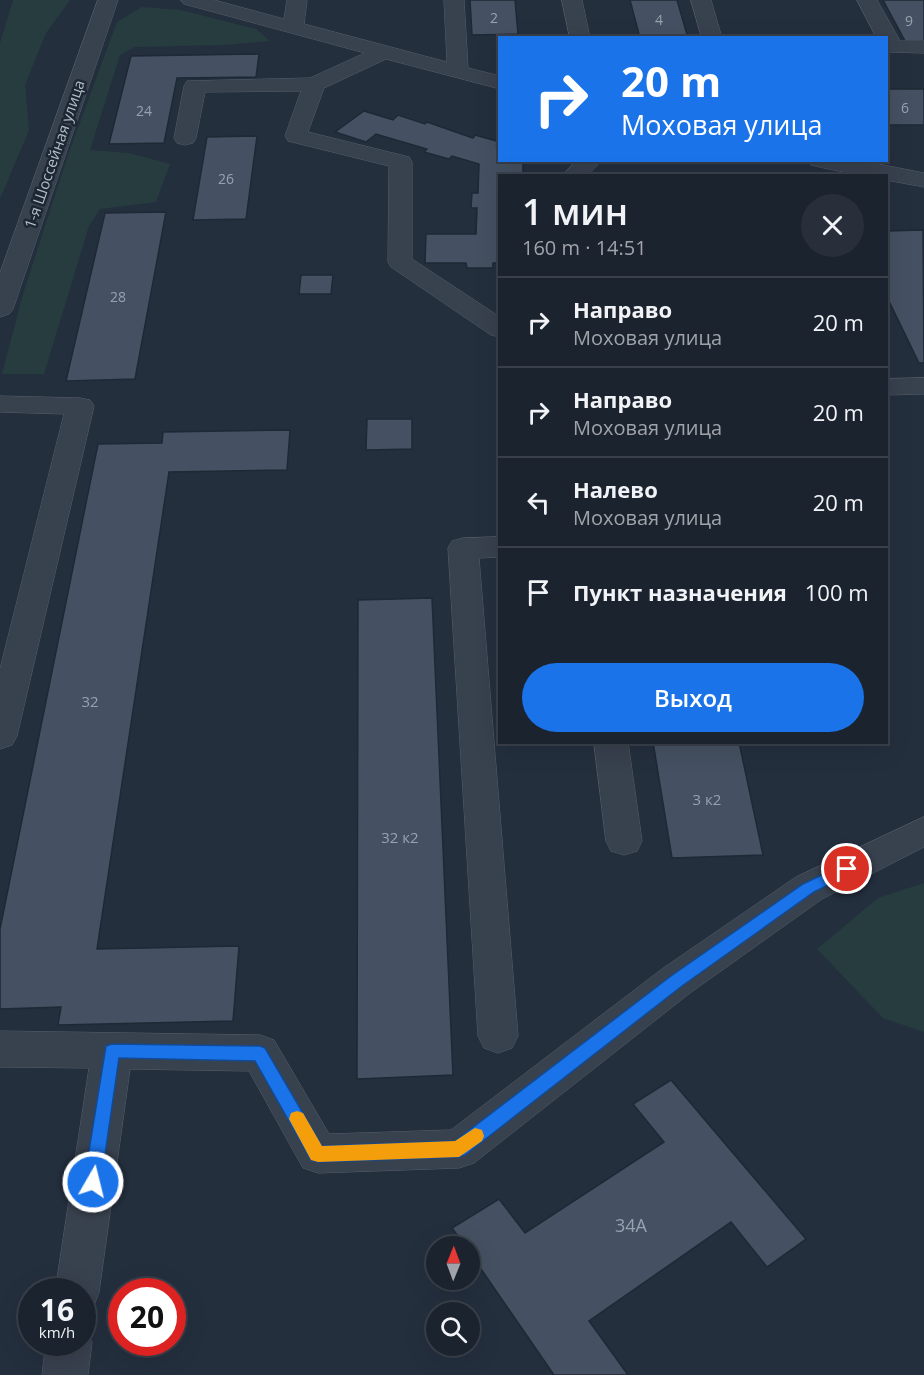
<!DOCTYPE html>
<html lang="ru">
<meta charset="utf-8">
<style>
body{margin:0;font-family:"Open Sans",sans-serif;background:#282f3a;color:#f1f3f6;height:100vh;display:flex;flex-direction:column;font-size:22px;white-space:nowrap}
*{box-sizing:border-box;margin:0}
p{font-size:20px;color:#a0a4aa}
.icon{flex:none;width:33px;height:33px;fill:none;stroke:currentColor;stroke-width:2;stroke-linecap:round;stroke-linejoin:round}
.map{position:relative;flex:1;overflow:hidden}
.sheet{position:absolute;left:498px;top:174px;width:390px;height:570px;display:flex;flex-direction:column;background:#1b232e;border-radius:0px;box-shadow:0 6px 24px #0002,0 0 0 2px #39404a}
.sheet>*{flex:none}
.hud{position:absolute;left:498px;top:36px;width:390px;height:126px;border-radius:0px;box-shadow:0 6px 24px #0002,0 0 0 2px #39404a;background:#1a73e8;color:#fff;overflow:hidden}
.needle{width:39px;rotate:1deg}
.controls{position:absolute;left:426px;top:1236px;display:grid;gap:12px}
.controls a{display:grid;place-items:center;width:54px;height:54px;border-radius:50%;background:#1b232e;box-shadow:0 6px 24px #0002,0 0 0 2px #39404a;font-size:30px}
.speed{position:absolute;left:18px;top:1278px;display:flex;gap:12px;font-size:30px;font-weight:700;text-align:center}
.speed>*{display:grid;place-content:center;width:78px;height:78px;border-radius:50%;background:#1b232e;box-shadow:0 6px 24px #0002,0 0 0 2px #39404a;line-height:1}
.speed small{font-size:15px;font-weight:400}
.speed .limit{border:9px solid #d22;background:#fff;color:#111}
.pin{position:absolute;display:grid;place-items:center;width:51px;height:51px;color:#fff;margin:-26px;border:3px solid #fff;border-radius:50%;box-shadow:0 2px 6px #0007}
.me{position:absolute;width:66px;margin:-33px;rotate:8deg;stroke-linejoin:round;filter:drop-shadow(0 0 4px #0008)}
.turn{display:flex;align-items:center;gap:21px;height:126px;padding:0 24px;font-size:27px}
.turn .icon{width:78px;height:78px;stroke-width:2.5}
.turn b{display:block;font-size:42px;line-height:51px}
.round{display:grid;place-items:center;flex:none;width:63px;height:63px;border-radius:32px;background:#282f3a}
.summary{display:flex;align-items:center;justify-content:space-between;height:102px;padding:0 24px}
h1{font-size:36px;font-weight:600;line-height:45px}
.cta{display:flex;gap:12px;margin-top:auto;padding:12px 24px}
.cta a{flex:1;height:69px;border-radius:36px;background:#1a73e8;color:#fff;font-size:24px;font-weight:600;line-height:69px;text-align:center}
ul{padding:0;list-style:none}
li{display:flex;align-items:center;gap:18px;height:90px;padding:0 24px;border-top:2px solid #39404a}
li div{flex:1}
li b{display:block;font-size:22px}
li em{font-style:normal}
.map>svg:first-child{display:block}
.green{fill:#263c3f}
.building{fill:#455162;stroke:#1f2835;stroke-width:1.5}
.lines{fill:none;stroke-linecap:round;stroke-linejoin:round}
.minor-casing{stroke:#565f6c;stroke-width:1}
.minor{fill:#38414e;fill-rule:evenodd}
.route{fill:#1a73e8;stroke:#114b97;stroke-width:1.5}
.slow{fill:#f59e0b}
.labels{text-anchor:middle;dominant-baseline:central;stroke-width:5;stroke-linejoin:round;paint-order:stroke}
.far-number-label{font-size:14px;fill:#98a1af}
.far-street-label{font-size:15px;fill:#b4bcc9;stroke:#1d2633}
.number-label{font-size:15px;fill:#98a1af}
.near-number-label{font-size:18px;fill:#98a1af}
</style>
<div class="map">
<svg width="924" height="1375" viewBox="0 0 924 1375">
<rect width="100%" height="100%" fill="#242f3e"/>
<!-- green -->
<g class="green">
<polygon points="13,0 70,0 46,33 25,85 29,130 0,199 0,43"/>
<polygon points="142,7 181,10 256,29 270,41 223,45 135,47 120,55 90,150 129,153 170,164 156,202 100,209 89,226 44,374 2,374 23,294 68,155 117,22"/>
<polygon points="924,883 924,1032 883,1018 817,949 878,898"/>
</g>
<!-- building -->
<g class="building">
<polygon points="470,0 515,0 518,34 472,35"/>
<polygon points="630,0 677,0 688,38 640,38"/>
<polygon points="883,0 924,0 924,41 905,41"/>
<polygon points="259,54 256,77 177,78 164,143 109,144 131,56"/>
<rect x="886" y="89" width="38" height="36"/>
<polygon points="364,111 393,120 398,115 425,124 427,122 473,138 475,135 500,142 497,145 500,145 500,160 523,160 523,176 500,176 500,263 493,263 493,268 467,268 466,263 425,263 426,234 476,234 477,208 471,208 472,193 478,193 479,164 452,156 449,159 424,152 427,149 376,134 366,142 335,132"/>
<polygon points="257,136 246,219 193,220 207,137"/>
<polygon points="166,212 135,379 66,381 105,213"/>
<polygon points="923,230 924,363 919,363 886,295 886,231"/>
<polygon points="301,275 333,275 331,294 299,294"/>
<polygon points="367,419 412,419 412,449 366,450"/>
<polygon points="290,430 287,470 169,472 97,949 239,946 233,1021 58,1025 61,1007 0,1009 0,929 98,444 162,443 163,432"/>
<polygon points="432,598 453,1075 357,1079 358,600"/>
<polygon points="653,742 739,742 763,855 672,858"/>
<polygon points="671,1080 806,1239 767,1267 731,1222 589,1321 628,1375 554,1375 470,1253 470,1246 465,1246 452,1228 499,1199 525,1233 664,1142 633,1104"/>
</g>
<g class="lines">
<defs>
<g id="minor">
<polygon points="98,0 118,0 13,309 9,314 0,317 0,273"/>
<polygon points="181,0 214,0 284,19 287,0 307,0 304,24 447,62 444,0 464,0 468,68 500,76 500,89 386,59 324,88 308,132 409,157 412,162 412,259 500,317 500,337 491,335 391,267 388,262 389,166 288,141 285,136 301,91 205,92 196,138 193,143 185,145 177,143 174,138 184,86 187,81 310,78 365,53 184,4"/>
<polygon points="562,0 582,0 590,38 570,38"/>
<polygon points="691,0 711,0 722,38 702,38"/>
<polygon points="857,0 877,0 900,41 924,41 924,53 886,52 886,38 877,38"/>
<polygon points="577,160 602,160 587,176 562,176"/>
<path d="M808 160H858L924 173V187L886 180V176C861 176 836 171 811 165Z"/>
<polygon points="924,378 924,394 886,395 886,379"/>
<polygon points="0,396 80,398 90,400 94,406 17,736 12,745 0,749 0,669 64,414 0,412"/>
<polygon points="500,537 500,557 479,558 518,1036 512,1048 498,1053 484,1048 478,1036 448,548 452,541 463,538"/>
<polygon points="594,742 628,742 642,841 637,851 624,855 611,851 606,841"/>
<polygon points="924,817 924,847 822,899 690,993 474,1163 459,1168 318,1173 303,1168 249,1071 130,1069 99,1292 93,1308 82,1312 82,1292 55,1292 89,1068 0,1067 0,1031 260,1035 274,1040 329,1134 451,1130 662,969 796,877"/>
<polygon points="82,1325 92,1342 88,1375 42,1375 46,1342 82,1342"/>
</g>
</defs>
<!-- minor casing -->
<use href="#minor" class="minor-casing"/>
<!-- minor -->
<use href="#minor" class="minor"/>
</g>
<!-- route -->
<polygon class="route" points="847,863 852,865 855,869 852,873 814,892 682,986 465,1155 459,1157 318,1162 311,1160 255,1061 119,1058 101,1182 99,1188 93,1190 86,1188 84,1182 106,1046 112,1044 260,1046 265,1048 322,1146 455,1141 671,976 803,884"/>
<!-- slow -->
<polygon class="slow" points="297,1111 303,1113 322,1146 455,1141 475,1128 482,1130 484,1136 482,1141 459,1157 318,1162 311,1160 289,1119 291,1113"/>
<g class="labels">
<!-- far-number labels -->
<g class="far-number-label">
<text x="494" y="17">2</text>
<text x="659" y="19">4</text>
<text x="909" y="20">9</text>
<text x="905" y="107">6</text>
<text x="144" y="110">24</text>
<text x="226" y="178">26</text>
<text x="118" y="296">28</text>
</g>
<!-- far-street labels -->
<g class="far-street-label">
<text transform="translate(54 154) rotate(-71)">1-я Шоссейная улица</text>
</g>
<!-- number labels -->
<g class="number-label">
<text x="90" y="701">32</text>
<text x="707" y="799">3 к2</text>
<text x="400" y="837">32 к2</text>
</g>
<!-- near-number labels -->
<g class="near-number-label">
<text x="631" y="1225">34А</text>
</g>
</g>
</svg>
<div class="controls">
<a><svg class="needle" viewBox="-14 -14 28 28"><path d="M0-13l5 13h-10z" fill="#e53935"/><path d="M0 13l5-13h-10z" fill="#a0a4aa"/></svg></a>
<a><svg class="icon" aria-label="search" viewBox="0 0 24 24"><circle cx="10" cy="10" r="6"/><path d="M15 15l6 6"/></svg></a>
</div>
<div class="speed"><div>16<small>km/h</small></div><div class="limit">20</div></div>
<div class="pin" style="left:847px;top:869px;background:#d93025"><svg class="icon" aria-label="arrive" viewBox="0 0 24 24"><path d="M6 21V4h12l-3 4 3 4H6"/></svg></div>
<svg class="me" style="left:93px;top:1182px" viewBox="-20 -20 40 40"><circle r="17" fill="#1a73e8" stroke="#fff" stroke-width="3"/><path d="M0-11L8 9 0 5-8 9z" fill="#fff"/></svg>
<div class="hud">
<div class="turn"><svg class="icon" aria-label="right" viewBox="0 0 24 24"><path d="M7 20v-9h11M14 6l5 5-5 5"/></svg><div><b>20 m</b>Моховая улица</div></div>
</div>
<section class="sheet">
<div class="summary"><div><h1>1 мин</h1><p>160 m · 14:51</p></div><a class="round"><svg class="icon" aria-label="close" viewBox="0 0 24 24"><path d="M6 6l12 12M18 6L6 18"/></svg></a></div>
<ul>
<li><svg class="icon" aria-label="right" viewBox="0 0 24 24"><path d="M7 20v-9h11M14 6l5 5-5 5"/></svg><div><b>Направо</b><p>Моховая улица</p></div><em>20 m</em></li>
<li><svg class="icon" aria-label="right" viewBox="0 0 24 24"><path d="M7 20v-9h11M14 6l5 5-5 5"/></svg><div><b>Направо</b><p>Моховая улица</p></div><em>20 m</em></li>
<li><svg class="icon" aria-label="left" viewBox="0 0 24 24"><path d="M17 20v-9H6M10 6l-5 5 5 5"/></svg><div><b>Налево</b><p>Моховая улица</p></div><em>20 m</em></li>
<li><svg class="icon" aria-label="arrive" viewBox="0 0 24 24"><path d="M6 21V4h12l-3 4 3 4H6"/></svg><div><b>Пункт назначения</b></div><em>100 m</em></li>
</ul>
<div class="cta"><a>Выход</a></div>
</section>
</div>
